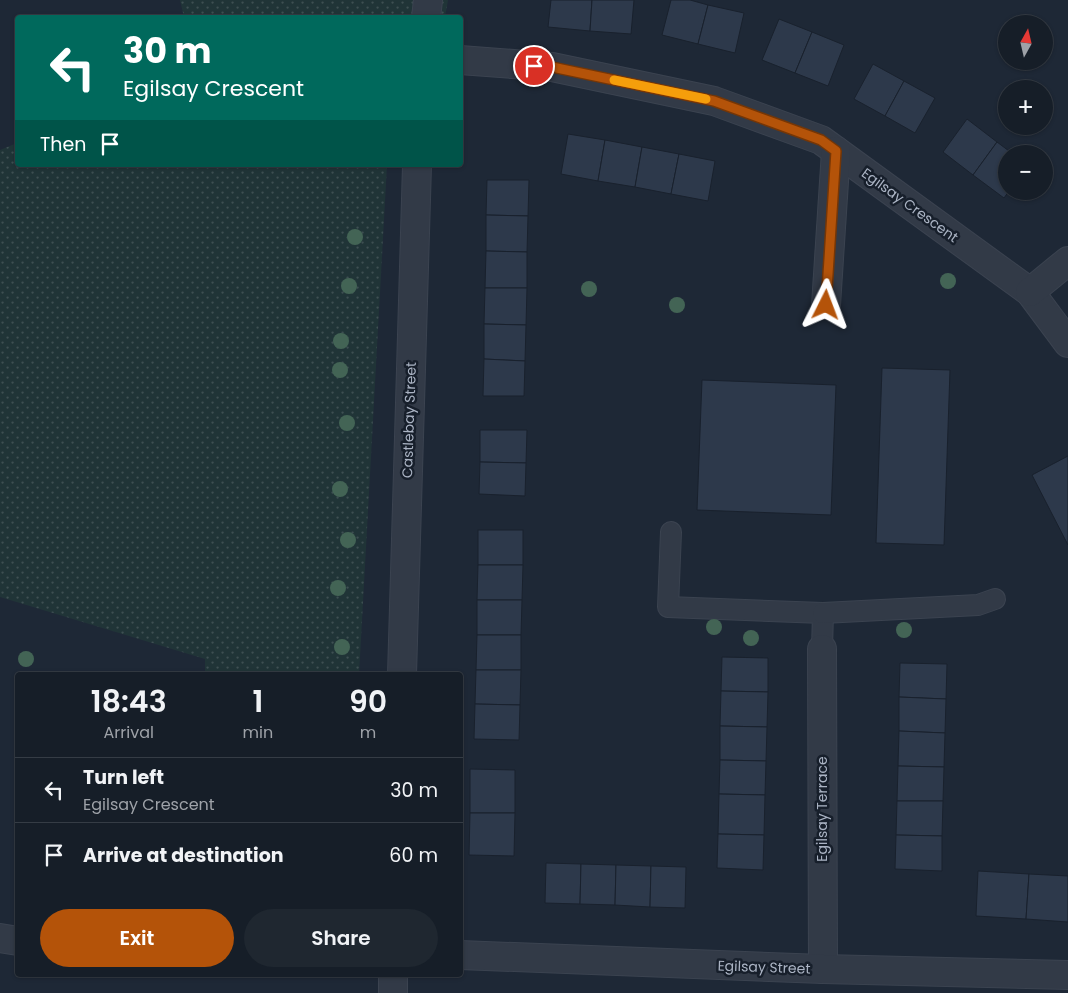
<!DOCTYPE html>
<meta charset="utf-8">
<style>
body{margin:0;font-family:Poppins,sans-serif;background:#1f2730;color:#f1f3f6;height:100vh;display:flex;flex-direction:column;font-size:19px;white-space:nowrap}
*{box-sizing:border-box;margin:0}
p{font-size:16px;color:#9ea2a8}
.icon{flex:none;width:28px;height:28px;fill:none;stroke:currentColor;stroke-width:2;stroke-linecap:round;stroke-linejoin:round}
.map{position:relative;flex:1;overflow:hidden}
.panel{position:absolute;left:15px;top:672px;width:448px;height:305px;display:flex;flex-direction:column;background:#161e28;border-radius:5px;box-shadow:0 1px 4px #0004,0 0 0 1px #353c45}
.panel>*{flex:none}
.top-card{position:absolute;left:15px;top:15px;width:448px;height:152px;border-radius:5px;box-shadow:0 1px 4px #0004,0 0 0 1px #353c45;background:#00695c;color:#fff;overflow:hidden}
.needle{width:32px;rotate:8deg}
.fabs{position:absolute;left:998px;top:15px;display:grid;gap:10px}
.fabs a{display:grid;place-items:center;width:55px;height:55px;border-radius:50%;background:#161e28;box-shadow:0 1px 4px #0004,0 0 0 1px #353c45;font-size:25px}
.pin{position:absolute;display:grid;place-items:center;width:42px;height:42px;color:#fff;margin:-21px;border:2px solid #fff;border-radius:50%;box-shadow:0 1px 5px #0007}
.me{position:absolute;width:55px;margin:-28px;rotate:3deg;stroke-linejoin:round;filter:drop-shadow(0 0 4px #0008)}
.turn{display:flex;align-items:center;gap:18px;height:105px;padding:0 25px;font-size:22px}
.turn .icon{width:65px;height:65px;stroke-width:2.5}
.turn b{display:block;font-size:35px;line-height:42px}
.then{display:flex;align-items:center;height:48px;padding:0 25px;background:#0003;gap:10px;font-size:19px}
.eta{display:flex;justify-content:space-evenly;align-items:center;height:85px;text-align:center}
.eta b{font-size:30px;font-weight:600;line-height:35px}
.action{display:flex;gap:10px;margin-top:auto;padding:10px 25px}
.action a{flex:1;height:58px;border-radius:30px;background:#b45309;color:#fff;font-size:20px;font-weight:600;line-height:58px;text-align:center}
.action a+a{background:#1f2730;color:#f1f3f6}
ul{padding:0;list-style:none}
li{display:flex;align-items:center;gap:15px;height:65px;padding:0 25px;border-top:1px solid #353c45}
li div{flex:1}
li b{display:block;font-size:19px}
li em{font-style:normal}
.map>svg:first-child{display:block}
.park{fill:url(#park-dots)}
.building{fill:#2d394b;stroke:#19212d}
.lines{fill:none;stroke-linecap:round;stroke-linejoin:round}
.service-casing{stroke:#3b4350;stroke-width:22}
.minor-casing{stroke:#3b4350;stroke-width:30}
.service{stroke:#323a47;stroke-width:20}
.minor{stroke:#323a47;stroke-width:28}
.tree{fill:#436455}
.route-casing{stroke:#753606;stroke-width:12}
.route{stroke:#b45309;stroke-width:9}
.slow{stroke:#f59e0b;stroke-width:9}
.labels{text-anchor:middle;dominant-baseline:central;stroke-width:5;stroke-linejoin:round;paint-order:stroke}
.street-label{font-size:14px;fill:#abb4c4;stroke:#171f2b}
</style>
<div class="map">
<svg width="1068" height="993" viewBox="0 0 1068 993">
<defs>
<pattern id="park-dots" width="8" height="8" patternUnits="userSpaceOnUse" patternTransform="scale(1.25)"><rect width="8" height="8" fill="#203437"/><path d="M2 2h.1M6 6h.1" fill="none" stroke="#3e4f52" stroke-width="1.8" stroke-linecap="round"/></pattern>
</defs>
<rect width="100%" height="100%" fill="#1e2836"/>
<!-- park -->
<g class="park">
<polygon points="180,0 448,0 445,17 443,18 184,17"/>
<polygon points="17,143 18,165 387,165 359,675 205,675 205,659 0,597 0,150"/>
</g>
<!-- building -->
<g class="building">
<polygon points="551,0 592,0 590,31 548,27"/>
<polygon points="592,0 634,0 631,34 590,31"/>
<polygon points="671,0 690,0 708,5 698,44 662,35"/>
<polygon points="708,5 744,13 735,53 698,44"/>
<polygon points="779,19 812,32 795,73 762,60"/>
<polygon points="812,32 844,45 828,86 795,73"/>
<polygon points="873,64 904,81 885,116 854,99"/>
<polygon points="904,81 935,98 915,133 885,116"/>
<polygon points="967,119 997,142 973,175 943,152"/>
<polygon points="568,134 605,140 598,181 561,174"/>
<polygon points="605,140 642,147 635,187 598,181"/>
<polygon points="997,142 1013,154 1006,154 1006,191 1009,191 1004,198 973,175"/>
<polygon points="642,147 679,154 671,194 635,187"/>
<polygon points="679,154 715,161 708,201 671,194"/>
<polygon points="487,180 529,180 528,216 486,215"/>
<polygon points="486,215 528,216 527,252 486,251"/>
<polygon points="486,251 527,252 527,288 485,288"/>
<polygon points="485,288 527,288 526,325 484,324"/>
<polygon points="484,324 526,325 525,361 484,359"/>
<polygon points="484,359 525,361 524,396 483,396"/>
<polygon points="882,368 950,370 944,545 876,543"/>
<polygon points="702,380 836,385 831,515 697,510"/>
<polygon points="480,430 527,430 526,463 480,462"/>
<polygon points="1068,456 1068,545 1032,475"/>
<polygon points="480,462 526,463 525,496 479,494"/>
<rect x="478" y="530" width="45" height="35"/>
<polygon points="478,565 523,565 522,600 477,600"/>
<polygon points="477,600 522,600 521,635 477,635"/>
<polygon points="477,635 521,635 521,670 476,670"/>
<polygon points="722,657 768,658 768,692 721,691"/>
<polygon points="900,663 947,664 946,699 899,697"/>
<polygon points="476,670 521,670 520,705 475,704"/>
<polygon points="721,691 768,692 767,727 720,726"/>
<polygon points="899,697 946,699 945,733 899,731"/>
<polygon points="475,704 520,705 519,740 474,739"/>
<polygon points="720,726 767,727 766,761 720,760"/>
<polygon points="899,731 945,733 944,767 898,766"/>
<polygon points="720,760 766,761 765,795 719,794"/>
<polygon points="898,766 944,767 943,801 897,801"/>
<polygon points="470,769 515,770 515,813 470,813"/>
<polygon points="719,794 765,795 764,835 718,834"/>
<polygon points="897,801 943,801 942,836 896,835"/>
<polygon points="470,813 515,813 514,856 469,855"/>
<polygon points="718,834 764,835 763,870 717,868"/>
<polygon points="896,835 942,836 942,871 895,869"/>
<polygon points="546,863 581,864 580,904 545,903"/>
<polygon points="581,864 616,865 615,905 580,904"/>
<polygon points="616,865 651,866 650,907 615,905"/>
<polygon points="651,866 686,867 685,908 650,907"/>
<polygon points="978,871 1029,874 1026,919 976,916"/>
<polygon points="1029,874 1068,876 1068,922 1026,919"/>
</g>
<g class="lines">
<defs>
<g id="service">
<polyline points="671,532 668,607 823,613 822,649"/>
<polyline points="823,613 978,605 995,599"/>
</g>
<g id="minor">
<polyline points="426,18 428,0"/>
<polyline points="460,60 552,67 714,101 821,140 1030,292 1068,343"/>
<polyline points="1030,292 1068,261"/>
<polyline points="826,305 836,151"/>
<polyline points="822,649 823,969"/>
<polyline points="402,675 417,165"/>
<polyline points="0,938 18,941"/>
<polyline points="460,955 823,969 1068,975"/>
<polyline points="393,993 393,975"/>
</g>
</defs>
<!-- service casing -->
<use href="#service" class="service-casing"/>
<!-- minor casing -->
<use href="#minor" class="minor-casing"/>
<!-- service -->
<use href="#service" class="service"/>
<!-- minor -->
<use href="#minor" class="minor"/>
</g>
<!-- trees -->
<g class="tree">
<circle cx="355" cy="237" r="8"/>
<circle cx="948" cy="281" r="8"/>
<circle cx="349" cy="286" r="8"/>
<circle cx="589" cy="289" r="8"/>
<circle cx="677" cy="305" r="8"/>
<circle cx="341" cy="341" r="8"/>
<circle cx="340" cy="370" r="8"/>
<circle cx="347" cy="423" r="8"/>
<circle cx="340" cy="489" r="8"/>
<circle cx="348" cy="540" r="8"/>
<circle cx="338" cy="588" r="8"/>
<circle cx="714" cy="627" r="8"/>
<circle cx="904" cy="630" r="8"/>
<circle cx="751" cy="638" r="8"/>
<circle cx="342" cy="647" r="8"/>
<circle cx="26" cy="659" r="8"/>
</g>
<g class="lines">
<defs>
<polyline id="route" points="534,66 552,67 714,101 821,140 836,151 826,305"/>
</defs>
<!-- route casing -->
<use href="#route" class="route-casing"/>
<!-- route -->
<use href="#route" class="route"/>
<!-- slow -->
<polyline class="slow" points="614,80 706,99"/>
</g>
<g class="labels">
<!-- street labels -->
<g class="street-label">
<text transform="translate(910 205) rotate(36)">Egilsay Crescent</text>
<text transform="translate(409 420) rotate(-88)">Castlebay Street</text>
<text transform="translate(822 809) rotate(-90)">Egilsay Terrace</text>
<text transform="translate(764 967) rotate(2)">Egilsay Street</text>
</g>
</g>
</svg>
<div class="fabs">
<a><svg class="needle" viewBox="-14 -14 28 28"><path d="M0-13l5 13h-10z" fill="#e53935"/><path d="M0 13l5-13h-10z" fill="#9ea2a8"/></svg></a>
<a>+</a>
<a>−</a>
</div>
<div class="pin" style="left:534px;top:66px;background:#d93025"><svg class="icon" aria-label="arrive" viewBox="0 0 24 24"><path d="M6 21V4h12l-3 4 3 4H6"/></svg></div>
<svg class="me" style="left:826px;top:305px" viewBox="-20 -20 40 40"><path d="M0-17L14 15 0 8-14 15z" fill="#b45309" stroke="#fff" stroke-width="4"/></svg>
<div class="top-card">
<div class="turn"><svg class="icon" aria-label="left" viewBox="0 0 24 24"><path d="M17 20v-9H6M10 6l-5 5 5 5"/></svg><div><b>30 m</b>Egilsay Crescent</div></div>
<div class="then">Then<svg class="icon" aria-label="arrive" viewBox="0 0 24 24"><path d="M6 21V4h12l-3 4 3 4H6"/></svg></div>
</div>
<section class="panel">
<div class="eta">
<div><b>18:43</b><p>Arrival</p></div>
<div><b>1</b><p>min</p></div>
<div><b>90</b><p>m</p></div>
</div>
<ul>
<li><svg class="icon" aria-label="left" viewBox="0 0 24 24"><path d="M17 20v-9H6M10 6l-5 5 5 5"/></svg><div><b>Turn left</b><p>Egilsay Crescent</p></div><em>30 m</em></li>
<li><svg class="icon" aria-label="arrive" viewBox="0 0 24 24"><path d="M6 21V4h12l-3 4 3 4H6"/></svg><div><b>Arrive at destination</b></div><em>60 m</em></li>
</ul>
<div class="action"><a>Exit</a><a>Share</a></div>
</section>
</div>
